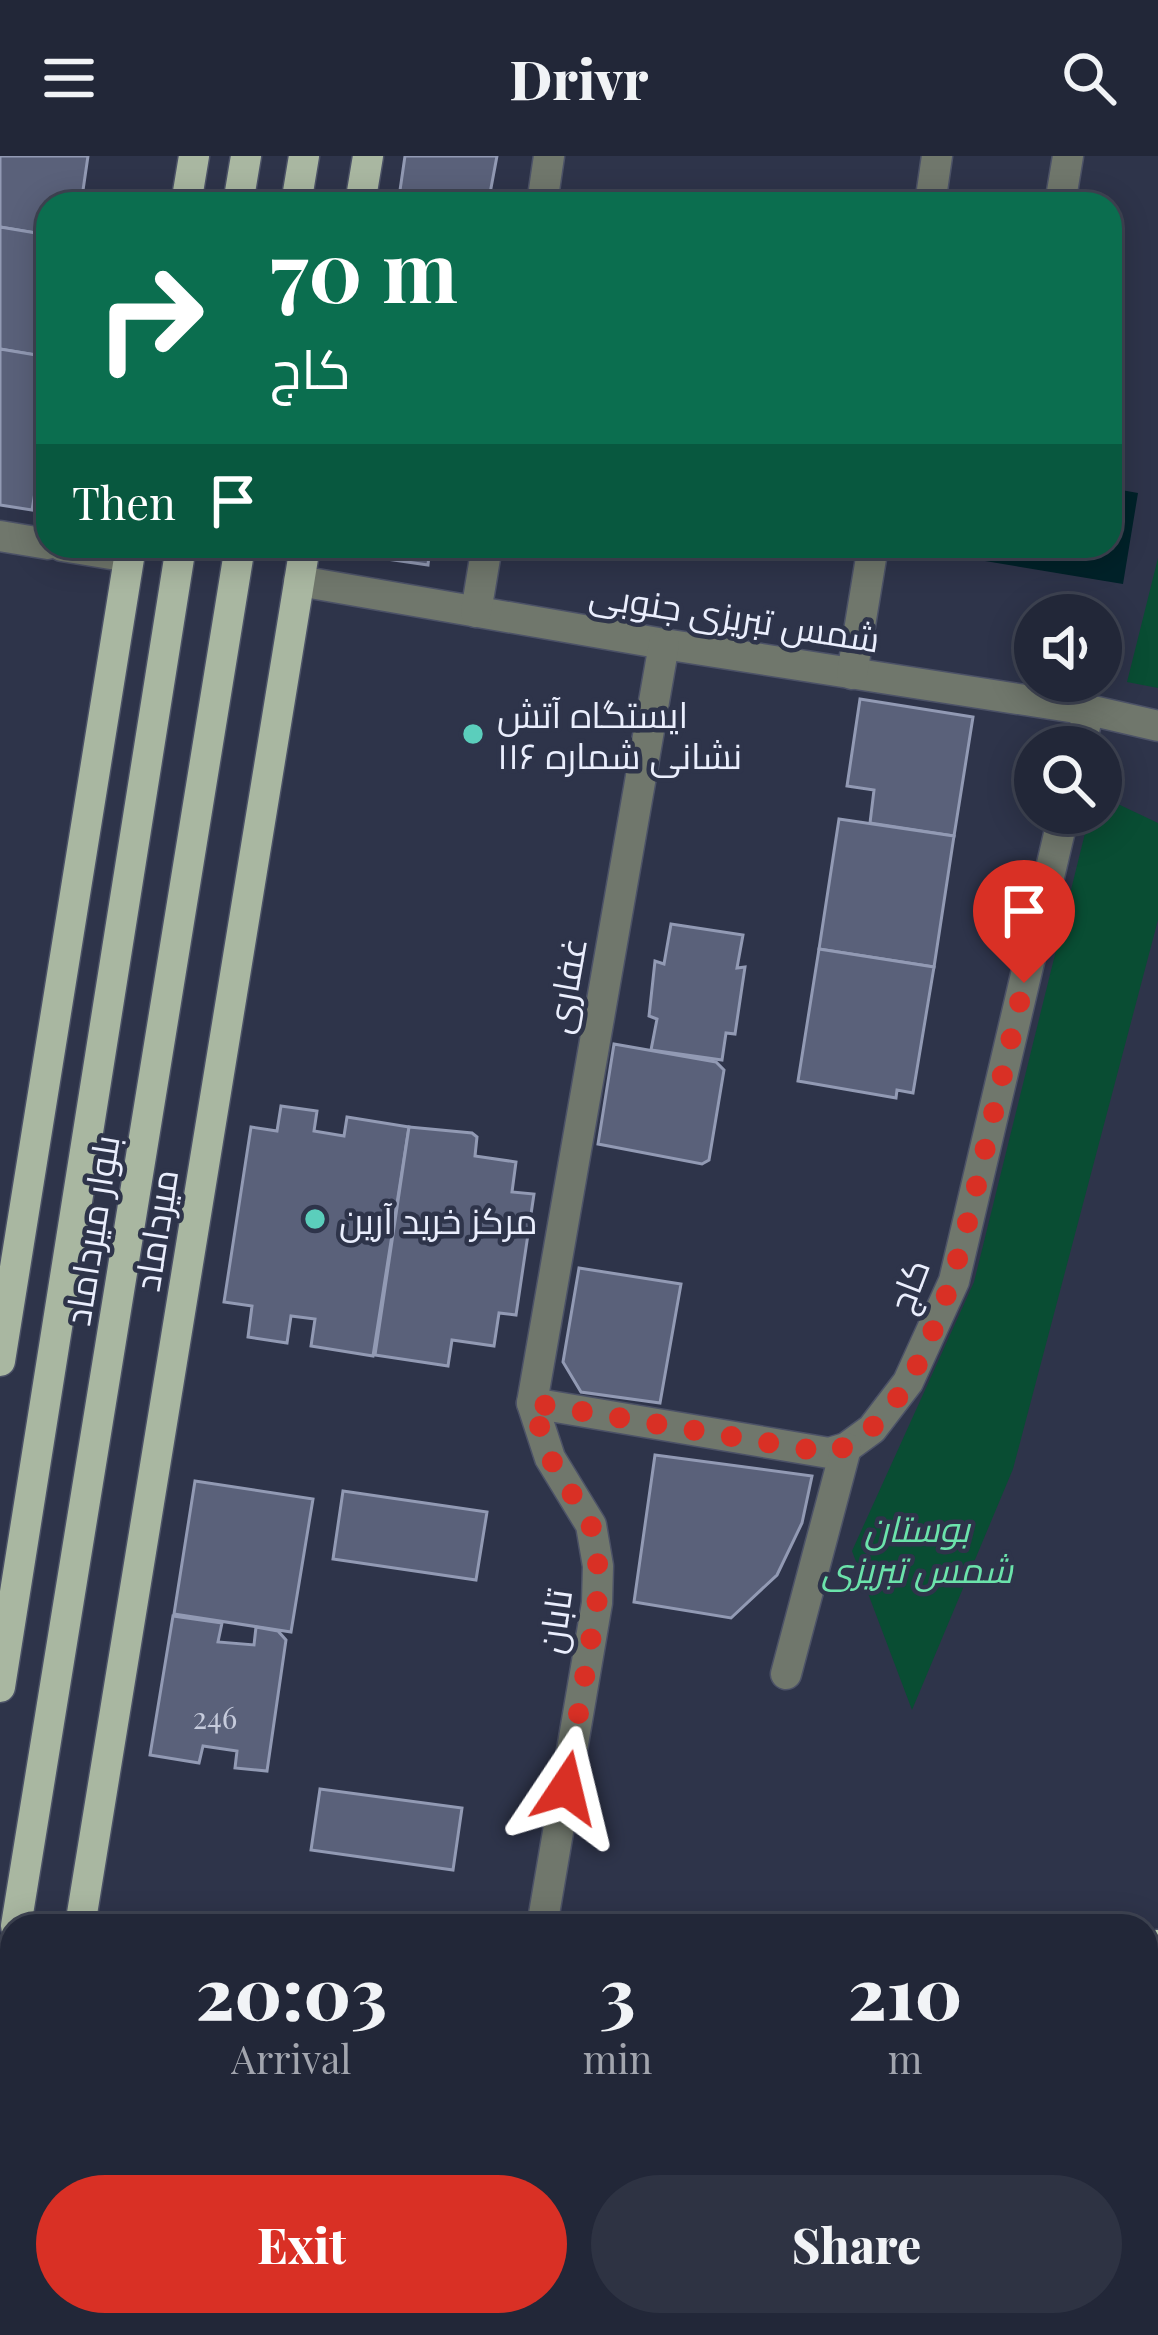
<!DOCTYPE html>
<meta charset="utf-8">
<style>
body{margin:0;font-family:"Playfair Display",Cairo,serif;background:#2e3343;color:#f1f3f6;height:100vh;display:flex;flex-direction:column;font-size:45px;white-space:nowrap}
*{box-sizing:border-box;margin:0}
p{font-size:39px;color:#a2a5ae}
.icon{flex:none;width:66px;height:66px;fill:none;stroke:currentColor;stroke-width:2;stroke-linecap:round;stroke-linejoin:round}
.map{position:relative;flex:1;overflow:hidden}
.details{position:absolute;left:0px;top:1758px;width:1158px;height:423px;display:flex;flex-direction:column;background:#222738;border-radius:36px 36px 0 0;box-shadow:0 6px 30px #0003,0 0 0 3px #3f4453}
.details>*{flex:none}
.banner{position:absolute;left:36px;top:36px;width:1086px;height:366px;border-radius:36px;box-shadow:0 6px 30px #0003,0 0 0 3px #3f4453;background:#0b6e4f;color:#fff;overflow:hidden}
.buttons{position:absolute;left:1014px;top:438px;display:grid;gap:24px}
.buttons a{display:grid;place-items:center;width:108px;height:108px;border-radius:50%;background:#222738;box-shadow:0 6px 30px #0003,0 0 0 3px #3f4453;font-size:60px}
.pin{position:absolute;display:grid;place-items:center;width:102px;height:102px;color:#fff;margin:-123px -51px;border-radius:50% 50% 50% 0;rotate:-45deg;box-shadow:0 0 12px #0007}
.pin .icon{rotate:45deg}
.me{position:absolute;width:132px;margin:-66px;rotate:10deg;stroke-linejoin:round;filter:drop-shadow(0 0 9px #0008)}
.turn{display:flex;align-items:center;gap:42px;height:252px;padding:0 36px;font-size:54px}
.turn .icon{width:156px;height:156px;stroke-width:2.5}
.turn b{display:block;font-size:84px;line-height:102px}
.then{display:flex;align-items:center;height:114px;padding:0 36px;background:#0003;gap:24px;font-size:45px}
.eta{display:flex;justify-content:space-evenly;align-items:center;height:204px;text-align:center}
.eta b{font-size:72px;font-weight:800;line-height:84px}
.action{display:flex;gap:24px;margin-top:auto;padding:24px 36px}
.action a{flex:1;height:138px;border-radius:72px;background:#d93025;color:#fff;font-size:48px;font-weight:800;line-height:138px;text-align:center}
.action a+a{background:#2e3343;color:#f1f3f6}
header{display:flex;justify-content:space-between;align-items:center;height:156px;padding:0 36px;background:#222738;font-size:54px;font-weight:800}
.map>svg:first-child{display:block}
.green{fill:#094d33}
.water{fill:#002229}
.building{fill:#5a617a;stroke:#929ab4;stroke-width:3}
.lines{fill:none;stroke-linecap:round;stroke-linejoin:round}
.minor-casing{stroke:#4c5267;stroke-width:33}
.major-casing{stroke:#4c5267;stroke-width:33}
.highway-casing{stroke:#4c5267;stroke-width:39}
.path{stroke:#7e8396;stroke-width:8;stroke-dasharray:12 6;stroke-linecap:butt}
.minor{stroke:#70776c;stroke-width:30}
.major{stroke:#a9b7a1;stroke-width:30}
.highway{stroke:#bfd0b6;stroke-width:36}
.route{stroke:#d93025;stroke-width:21;stroke-dasharray:0 37.8}
.poi-dot{fill:#5bcebc;stroke:#2e344a;stroke-width:4.5}
.labels{text-anchor:middle;dominant-baseline:central;stroke-width:9;stroke-linejoin:round;paint-order:stroke}
.number-label{font-size:30px;fill:#c6cbdc}
.street-label{font-size:36px;fill:#eaeefd;stroke:#2e344a}
.poi-label{font-size:36px;fill:#eaeefd;stroke:#2e344a;text-anchor:start}
.park-label{font-size:36px;font-style:italic;fill:#6be3ab;stroke:#2e344a}
</style>
<header><svg class="icon" aria-label="menu" viewBox="0 0 24 24"><path d="M4 6h16M4 12h16M4 18h16"/></svg>Drivr<svg class="icon" aria-label="search" viewBox="0 0 24 24"><circle cx="10" cy="10" r="6"/><path d="M15 15l6 6"/></svg></header>
<div class="map">
<svg width="1158" height="2179" viewBox="0 0 1158 2179">
<rect width="100%" height="100%" fill="#2e344a"/>
<!-- green -->
<g class="green">
<polygon points="1158,402 1158,532 1127,526"/>
<polygon points="1101,640 1158,667 1158,764 1013,1313 912,1554 852,1395 974,1126 1090,657 1101,657"/>
</g>
<!-- water -->
<polygon class="water" points="1110,332 1138,337 1123,428 949,399 950,390 1110,390"/>
<!-- building -->
<g class="building">
<polygon points="0,0 88,0 81,48 48,48 48,79 0,71"/>
<polygon points="405,0 497,0 488,48 398,48"/>
<polygon points="0,71 48,79 48,201 0,193"/>
<polygon points="0,193 48,201 48,259 32,354 0,349"/>
<polygon points="347,390 430,390 428,409 353,398"/>
<polygon points="860,543 973,561 954,680 870,667 874,634 847,630"/>
<polygon points="839,663 954,680 934,811 819,793"/>
<polygon points="671,768 743,779 737,812 745,811 735,878 726,877 722,904 651,894 657,863 649,860 655,805 664,808"/>
<polygon points="819,793 934,811 913,937 897,934 896,942 798,925"/>
<polygon points="614,888 716,906 724,914 709,1004 702,1008 598,988"/>
<polygon points="281,950 317,955 314,975 344,980 347,961 409,971 373,1200 311,1190 315,1163 291,1160 287,1187 248,1181 252,1150 224,1146 251,971 277,975"/>
<polygon points="409,971 472,977 477,981 475,1000 516,1006 512,1036 534,1038 516,1159 499,1157 494,1190 452,1184 448,1210 375,1199"/>
<polygon points="579,1112 681,1128 660,1247 581,1236 563,1206"/>
<polygon points="655,1299 812,1320 802,1367 777,1419 731,1462 634,1446"/>
<polygon points="195,1325 313,1343 291,1476 174,1458"/>
<polygon points="343,1335 487,1356 476,1424 333,1403"/>
<polygon points="173,1460 222,1467 218,1486 254,1489 256,1471 278,1475 286,1484 267,1615 235,1612 237,1595 203,1590 199,1607 150,1599"/>
<polygon points="320,1633 462,1652 453,1714 311,1694"/>
<polygon points="116,2169 189,2169 188,2179"/>
</g>
<g class="lines">
<defs>
<g id="minor">
<polyline points="542,48 549,0"/>
<polyline points="930,48 937,0"/>
<polyline points="1060,48 1068,0"/>
<polyline points="0,380 48,388"/>
<polyline points="62,390 129,401"/>
<polyline points="299,425 664,488 1089,554 1158,570"/>
<polyline points="476,456 487,390"/>
<polyline points="852,518 873,390"/>
<polyline points="1080,591 1089,554"/>
<polyline points="532,1247 829,1297 846,1292 872,1273 908,1226 954,1125 1064,657"/>
<polyline points="786,1518 846,1292"/>
<polyline points="542,1770 597,1447 598,1410 591,1369 550,1302 532,1247 664,488"/>
<polyline points="472,2179 474,2169"/>
<polyline points="998,2179 1004,2169"/>
</g>
<g id="major">
<polyline points="186,48 194,0"/>
<polyline points="238,48 246,0"/>
<polyline points="296,48 304,0"/>
<polyline points="360,48 368,0"/>
<polyline points="0,1205 131,390"/>
<polyline points="0,1531 181,390"/>
<polyline points="16,1770 240,390"/>
<polyline points="80,1770 305,390"/>
<polyline points="0,1869 12,1795"/>
<polyline points="13,2179 15,2169"/>
</g>
<g id="highway">
<polyline points="1146,1831 1158,1792"/>
<polyline points="1053,2179 1055,2169"/>
</g>
</defs>
<!-- minor casing -->
<use href="#minor" class="minor-casing"/>
<!-- major casing -->
<use href="#major" class="major-casing"/>
<!-- highway casing -->
<use href="#highway" class="highway-casing"/>
<!-- path -->
<polyline class="path" points="0,2126 12,2128"/>
<!-- minor -->
<use href="#minor" class="minor"/>
<!-- major -->
<use href="#major" class="major"/>
<!-- highway -->
<use href="#highway" class="highway"/>
</g>
<g class="lines">
<!-- route -->
<path class="route" d="M566 1632 597 1447 598 1410 591 1369 550 1302 532 1247 829 1297C927 1267 963 1085 984 998 997 941 1011 884 1024 827"/>
</g>
<!-- markers -->
<g class="poi-dot">
<circle cx="473" cy="578" r="12"/>
<circle cx="315" cy="1063" r="12"/>
</g>
<g class="labels">
<!-- number labels -->
<g class="number-label">
<text x="215" y="1561">246</text>
</g>
<!-- street labels -->
<g class="street-label">
<text transform="translate(735 459) rotate(9)">شمس تبریزی جنوبی</text>
<text transform="translate(564 829) rotate(-80)">غفارى</text>
<text transform="translate(90 1074) rotate(-81)">بلوار میرداماد</text>
<text transform="translate(154 1074) rotate(-81)">میرداماد</text>
<text transform="translate(907 1129) rotate(-69)">کاج</text>
<text transform="translate(553 1465) rotate(-82)">تابان</text>
</g>
<!-- poi labels -->
<g class="poi-label">
<text x="497" y="557">ایستگاه آتش<tspan x="497" dy="41">نشانی شماره ۱۱۶</tspan></text>
<text x="339" y="1063">مرکز خرید آرین</text>
</g>
<!-- park labels -->
<g class="park-label">
<text x="917" y="1371">بوستان<tspan x="917" dy="41">شمس تبریزی</tspan></text>
</g>
</g>
</svg>
<div class="buttons">
<a><svg class="icon" aria-label="sound" viewBox="0 0 24 24"><path d="M4 9h4l5-4v14l-5-4H4zM17 9q2 3 0 6"/></svg></a>
<a><svg class="icon" aria-label="search" viewBox="0 0 24 24"><circle cx="10" cy="10" r="6"/><path d="M15 15l6 6"/></svg></a>
</div>
<div class="pin" style="left:1024px;top:827px;background:#d93025"><svg class="icon" aria-label="arrive" viewBox="0 0 24 24"><path d="M6 21V4h12l-3 4 3 4H6"/></svg></div>
<svg class="me" style="left:566px;top:1632px" viewBox="-20 -20 40 40"><path d="M0-17L14 15 0 8-14 15z" fill="#d93025" stroke="#fff" stroke-width="4"/></svg>
<div class="banner">
<div class="turn"><svg class="icon" aria-label="right" viewBox="0 0 24 24"><path d="M7 20v-9h11M14 6l5 5-5 5"/></svg><div><b>70 m</b>کاج</div></div>
<div class="then">Then<svg class="icon" aria-label="arrive" viewBox="0 0 24 24"><path d="M6 21V4h12l-3 4 3 4H6"/></svg></div>
</div>
<section class="details">
<div class="eta">
<div><b>20:03</b><p>Arrival</p></div>
<div><b>3</b><p>min</p></div>
<div><b>210</b><p>m</p></div>
</div>
<div class="action"><a>Exit</a><a>Share</a></div>
</section>
</div>
